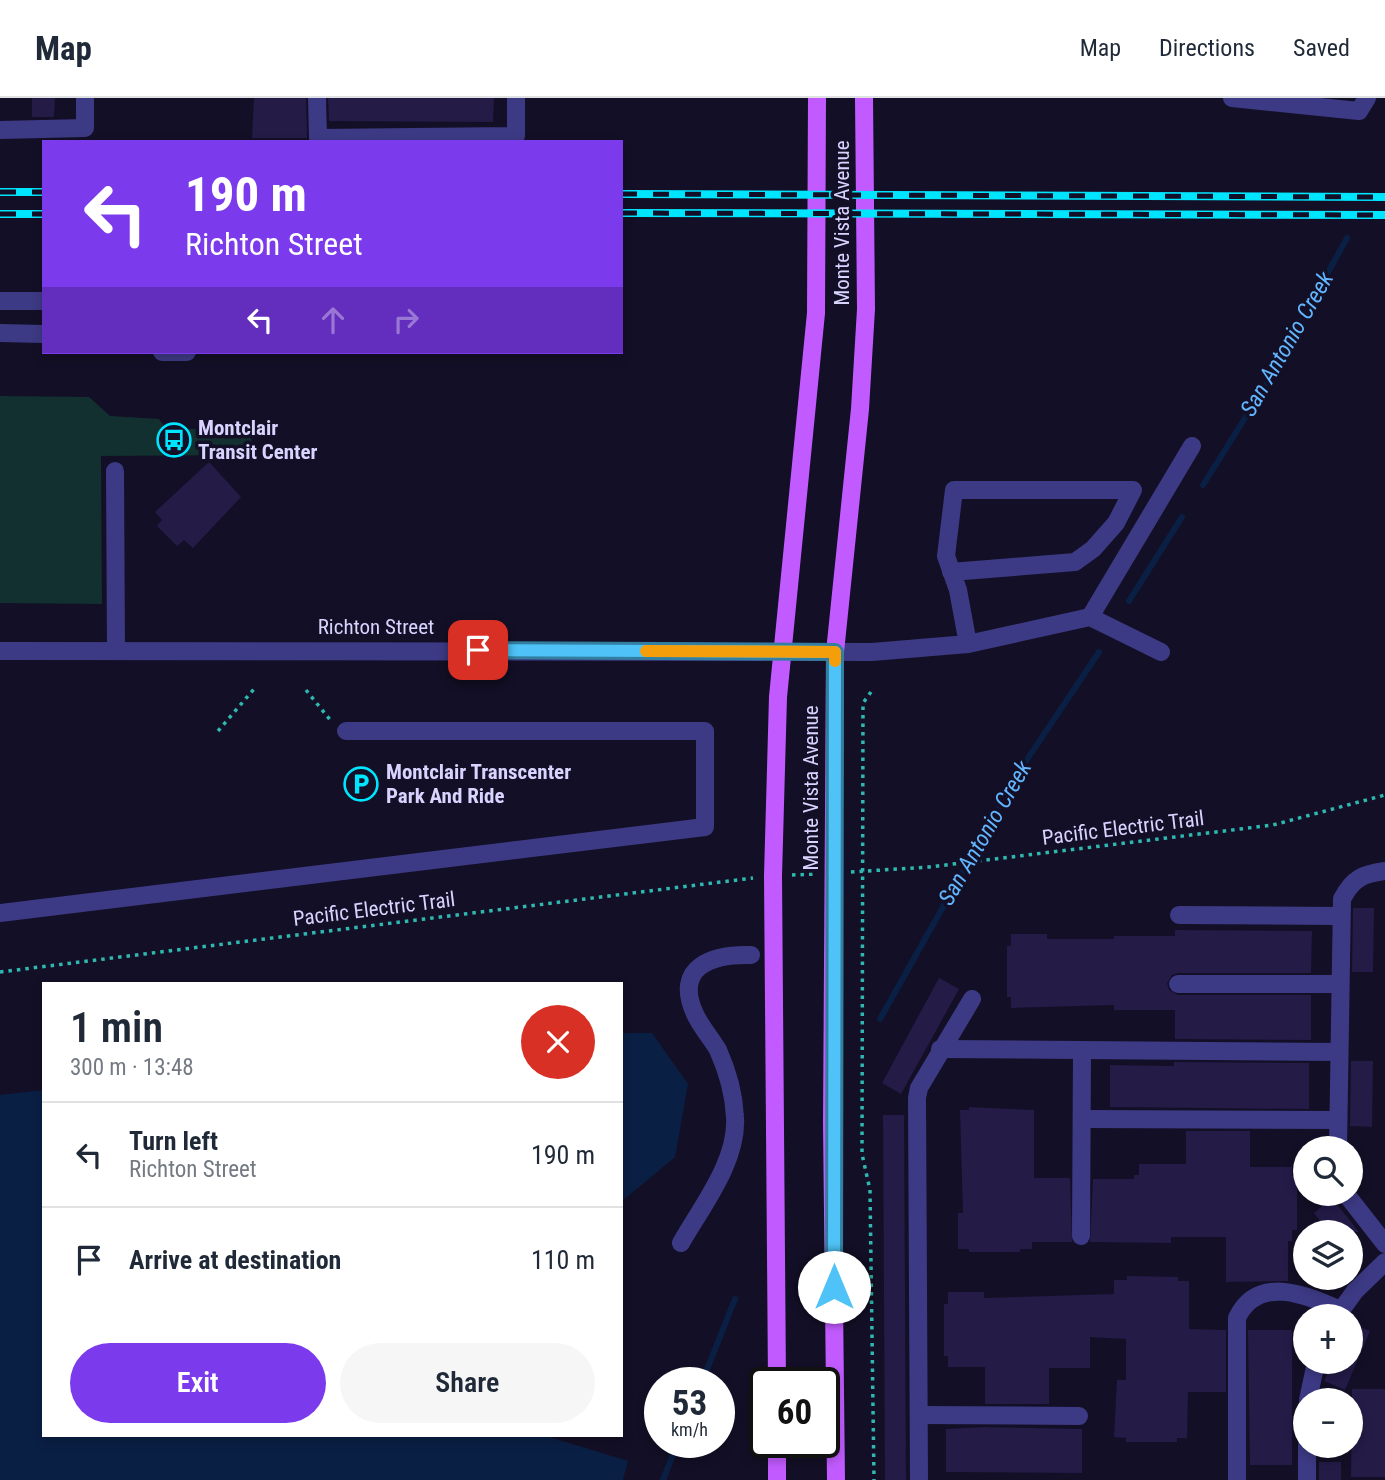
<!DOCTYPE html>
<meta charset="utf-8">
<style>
body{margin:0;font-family:"Roboto Condensed",sans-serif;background:#f6f6f7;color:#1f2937;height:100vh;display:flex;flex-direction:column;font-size:26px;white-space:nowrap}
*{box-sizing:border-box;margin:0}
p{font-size:23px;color:#747a83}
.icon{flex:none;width:38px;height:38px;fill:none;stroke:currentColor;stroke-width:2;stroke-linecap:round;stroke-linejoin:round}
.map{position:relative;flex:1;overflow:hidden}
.drawer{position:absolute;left:42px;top:884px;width:581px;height:455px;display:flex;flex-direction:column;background:#fff;border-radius:0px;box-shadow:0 4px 10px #0003}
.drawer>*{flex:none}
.top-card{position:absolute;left:42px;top:42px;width:581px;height:214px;border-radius:0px;box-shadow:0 4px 10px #0003;background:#7c3aed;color:#fff;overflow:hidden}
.fabs{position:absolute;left:1293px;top:1038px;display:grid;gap:14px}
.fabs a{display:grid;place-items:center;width:70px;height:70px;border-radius:50%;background:#fff;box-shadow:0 4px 10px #0003;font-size:35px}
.speed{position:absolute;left:644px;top:1269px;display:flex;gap:14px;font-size:35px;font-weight:700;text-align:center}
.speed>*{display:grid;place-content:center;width:91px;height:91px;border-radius:50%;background:#fff;box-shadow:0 4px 10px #0003;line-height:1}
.speed small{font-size:18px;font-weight:400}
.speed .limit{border:4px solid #111;border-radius:10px;background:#fff;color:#111}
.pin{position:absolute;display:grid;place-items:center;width:60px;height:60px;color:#fff;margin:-30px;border-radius:14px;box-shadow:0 4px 10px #0006}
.me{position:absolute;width:77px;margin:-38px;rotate:0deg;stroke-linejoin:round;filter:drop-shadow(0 0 5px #0008)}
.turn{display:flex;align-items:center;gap:24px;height:147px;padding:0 28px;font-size:32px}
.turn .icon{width:91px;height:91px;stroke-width:2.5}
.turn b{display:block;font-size:49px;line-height:60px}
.lanes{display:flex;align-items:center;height:66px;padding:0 28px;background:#0003;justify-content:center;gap:35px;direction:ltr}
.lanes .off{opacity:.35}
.round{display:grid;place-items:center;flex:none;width:74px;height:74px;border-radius:37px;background:#f6f6f7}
.overview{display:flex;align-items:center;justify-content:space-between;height:119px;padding:0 28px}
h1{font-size:42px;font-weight:600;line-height:52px}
.primary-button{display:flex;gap:14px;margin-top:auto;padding:14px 28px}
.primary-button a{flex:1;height:80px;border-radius:42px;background:#7c3aed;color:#fff;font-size:28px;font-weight:600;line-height:80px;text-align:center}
.primary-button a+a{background:#f6f6f7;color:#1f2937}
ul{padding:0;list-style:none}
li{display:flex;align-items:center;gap:21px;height:105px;padding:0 28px;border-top:2px solid #e0e1e3}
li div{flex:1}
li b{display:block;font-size:26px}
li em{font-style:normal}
header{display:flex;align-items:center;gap:42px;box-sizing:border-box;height:98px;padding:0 35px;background:#fff;border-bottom:2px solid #e0e1e3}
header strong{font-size:33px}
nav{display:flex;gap:38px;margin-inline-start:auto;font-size:24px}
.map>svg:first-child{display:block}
.green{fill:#12302f}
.water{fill:#0a1f44}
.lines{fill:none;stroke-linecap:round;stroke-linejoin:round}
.stream{stroke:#0a1f44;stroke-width:6}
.building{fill:#241b47}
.path{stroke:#2fb8b0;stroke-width:3.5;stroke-dasharray:3.5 5;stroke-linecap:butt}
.minor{stroke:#3d3a85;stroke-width:18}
.major{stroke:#c25bff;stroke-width:18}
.rail-casing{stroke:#00e5ff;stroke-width:8}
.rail{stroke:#130f26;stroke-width:5;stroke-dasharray:16;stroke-linecap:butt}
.route-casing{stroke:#337fa1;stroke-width:18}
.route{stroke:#4fc3f7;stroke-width:12}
.slow{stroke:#f59e0b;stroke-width:12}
.labels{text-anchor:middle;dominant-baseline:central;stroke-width:7;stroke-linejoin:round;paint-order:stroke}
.street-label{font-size:21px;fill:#d9d4ff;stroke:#130f26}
.poi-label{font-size:21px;font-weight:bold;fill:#d9d4ff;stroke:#130f26;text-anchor:start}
.water-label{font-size:23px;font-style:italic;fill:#62b6ff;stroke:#130f26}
</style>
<header>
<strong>Map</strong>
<nav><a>Map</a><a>Directions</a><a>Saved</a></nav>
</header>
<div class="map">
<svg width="1385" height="1382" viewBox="0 0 1385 1382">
<rect width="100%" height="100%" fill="#130f26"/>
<!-- green -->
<polygon class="green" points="0,298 89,299 110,318 159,321 166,331 251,331 252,357 101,358 102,506 0,505"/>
<!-- water -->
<g class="water">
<polygon points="621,935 652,935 688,986 675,1059 621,1104"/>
<polygon points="44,992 44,1337 543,1337 628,1363 623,1382 0,1382 0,997"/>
</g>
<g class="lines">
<!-- stream -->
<g class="stream">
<polyline points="1203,387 1270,280 1347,140"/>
<polyline points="1129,503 1182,419"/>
<polyline points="880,921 1020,672 1099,554"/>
<polyline points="702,1284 735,1201"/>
<polyline points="663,1382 678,1344"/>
</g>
</g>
<!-- building -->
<g class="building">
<polygon points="32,0 55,0 54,19 32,19"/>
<polygon points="254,0 306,0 307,40 252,40"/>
<polygon points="328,0 494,0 493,24 329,23"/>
<polygon points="209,364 241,399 193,450 184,442 177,448 157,428 162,422 155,414"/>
<polygon points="1353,810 1374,810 1373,874 1352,874"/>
<polygon points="1175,832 1312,833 1311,875 1178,875 1172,877 1167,885 1169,892 1178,897 1311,897 1311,942 1175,941 1175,912 1114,912 1114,907 1011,910 1011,899 1007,899 1007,848 1011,848 1011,836 1047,836 1047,841 1114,841 1114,838 1175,838"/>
<polygon points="939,880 959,891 901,996 882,985"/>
<polygon points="1351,963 1373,963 1372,1029 1350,1028"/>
<polygon points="1174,964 1309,965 1309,1011 1110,1009 1110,967 1174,968"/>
<polygon points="969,1009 1034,1012 1034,1080 1070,1080 1072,1144 1032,1144 1032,1151 1020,1151 1020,1154 969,1154 969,1151 958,1151 958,1115 963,1115 960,1012 969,1012"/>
<polygon points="883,1017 904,1017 906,1382 885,1382"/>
<polygon points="1186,1033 1250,1033 1250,1069 1292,1069 1292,1078 1297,1078 1297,1132 1292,1132 1292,1143 1288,1143 1288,1183 1226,1184 1226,1139 1171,1139 1171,1145 1090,1144 1093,1081 1134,1081 1134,1077 1139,1077 1139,1066 1186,1066"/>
<polygon points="1332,1100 1359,1134 1329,1134 1314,1115"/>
<polygon points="1127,1178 1178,1179 1178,1183 1189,1183 1189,1231 1226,1232 1226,1294 1188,1294 1187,1340 1177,1340 1177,1344 1126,1344 1126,1340 1114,1339 1117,1282 1126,1282 1126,1241 1090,1239 1090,1270 1049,1270 1049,1306 985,1306 985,1269 948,1269 948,1258 944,1258 944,1206 948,1206 948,1194 984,1194 984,1200 1114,1196 1114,1182 1127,1182"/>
<polygon points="1351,1225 1370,1233 1345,1292 1324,1283 1333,1264 1351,1264"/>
<polygon points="1248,1232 1292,1232 1292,1367 1250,1367"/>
<polygon points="1352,1291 1385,1291 1385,1379 1351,1379"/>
<polygon points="985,1329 1082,1331 1082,1375 946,1374 946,1331"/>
<rect x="1319" y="1364" width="22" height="18"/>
</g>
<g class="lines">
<!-- path -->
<g class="path">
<polyline points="306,592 331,623"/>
<polyline points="871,594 863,605 862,1056 870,1092 874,1382"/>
<polyline points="218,633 254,591"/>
<polyline points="851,774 929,769 1273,727 1385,697"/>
<polyline points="792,777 816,776"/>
<polyline points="0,874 753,780"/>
</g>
<!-- minor -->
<g class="minor">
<polyline points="317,0 318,40 516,38 516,0"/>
<polyline points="1232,0 1359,13 1367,0"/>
<polyline points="0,32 85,30 85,0"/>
<polyline points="0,203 44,203"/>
<polyline points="0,235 44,236"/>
<polyline points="162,254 187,254"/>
<polyline points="115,373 116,553"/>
<polyline points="951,474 1075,464 1093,451 1116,425 1133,392 954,392 946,458 958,492 968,546"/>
<polyline points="1090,519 1192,348"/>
<polyline points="0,553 872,554 968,546 1090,519 1161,554"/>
<polyline points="0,815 705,729 705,633 346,633"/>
<polyline points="1179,817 1339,818"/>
<polyline points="1178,886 1339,886"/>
<polyline points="940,951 1339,954"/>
<polyline points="1082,1021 1338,1022"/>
<path d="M1338 1050 1342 801C1353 780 1363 776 1385 773"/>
<polyline points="1346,1096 1385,1146"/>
<polyline points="1081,1138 1082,952"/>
<path d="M681 1145C702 1108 738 1063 735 1019 734 997 727 972 718 952 711 940 701 929 695 916 673 868 713 856 751 857"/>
<polyline points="1337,1218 1355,1193 1385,1164"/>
<polyline points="1308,1302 1316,1264"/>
<polyline points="919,1317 1079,1318"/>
<polyline points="1307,1348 1307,1382"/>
<polyline points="919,1382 917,1000 919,990 972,901"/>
<path d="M1237 1382V1220C1258 1176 1307 1197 1340 1212"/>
</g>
<!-- major -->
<g class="major">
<polyline points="777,1284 773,778 778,599 816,215 817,0"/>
<polyline points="777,1344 777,1382"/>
<polyline points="836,1382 832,1025 835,554 860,311 866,211 864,0"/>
</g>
<defs>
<g id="rail">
<polyline points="0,94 44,94"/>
<polyline points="621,96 1385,99"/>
<polyline points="621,115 1385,117"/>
<polyline points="0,116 44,116"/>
</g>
</defs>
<!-- rail casing -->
<use href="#rail" class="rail-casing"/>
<!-- rail -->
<use href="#rail" class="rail"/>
</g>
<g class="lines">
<defs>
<polyline id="route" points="478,552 835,554 834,1189"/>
</defs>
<!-- route casing -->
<use href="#route" class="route-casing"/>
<!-- route -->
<use href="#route" class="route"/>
<!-- slow -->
<polyline class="slow" points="646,553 835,554 835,563"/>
</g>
<!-- icons -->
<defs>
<symbol id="bus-ring" viewBox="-11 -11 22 22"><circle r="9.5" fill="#130f26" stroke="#00e5ff" stroke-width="1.5"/><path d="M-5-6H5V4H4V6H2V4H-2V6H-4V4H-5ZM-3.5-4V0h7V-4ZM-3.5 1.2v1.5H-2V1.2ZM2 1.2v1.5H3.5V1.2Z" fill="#00e5ff"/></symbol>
<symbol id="parking-ring" viewBox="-11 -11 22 22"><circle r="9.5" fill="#130f26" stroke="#00e5ff" stroke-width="1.5"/><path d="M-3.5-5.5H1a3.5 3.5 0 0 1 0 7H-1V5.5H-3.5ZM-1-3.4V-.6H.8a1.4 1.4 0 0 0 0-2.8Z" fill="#00e5ff"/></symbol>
</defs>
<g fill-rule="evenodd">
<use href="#bus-ring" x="155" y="323" width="38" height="38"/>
<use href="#parking-ring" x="342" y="667" width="38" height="38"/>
</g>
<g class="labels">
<!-- street labels -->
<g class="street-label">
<text transform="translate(842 125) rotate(-90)">Monte Vista Avenue</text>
<text x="376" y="529">Richton Street</text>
<text transform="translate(811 690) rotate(-90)">Monte Vista Avenue</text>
<text transform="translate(1123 730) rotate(-7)">Pacific Electric Trail</text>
<text transform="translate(374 811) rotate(-7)">Pacific Electric Trail</text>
</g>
<!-- poi labels -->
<g class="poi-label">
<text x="198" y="330">Montclair<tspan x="198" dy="24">Transit Center</tspan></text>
<text x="386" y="674">Montclair Transcenter<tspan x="386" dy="24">Park And Ride</tspan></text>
</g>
<!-- water labels -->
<g class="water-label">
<text transform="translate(1287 246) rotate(-60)">San Antonio Creek</text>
<text transform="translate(985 735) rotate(-60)">San Antonio Creek</text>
</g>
</g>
</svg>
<div class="fabs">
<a><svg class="icon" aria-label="search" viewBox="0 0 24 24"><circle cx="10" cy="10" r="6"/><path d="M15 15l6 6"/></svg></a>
<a><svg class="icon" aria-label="layers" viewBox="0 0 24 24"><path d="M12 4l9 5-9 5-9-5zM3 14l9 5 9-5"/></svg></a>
<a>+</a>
<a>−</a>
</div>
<div class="speed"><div>53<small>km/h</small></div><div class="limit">60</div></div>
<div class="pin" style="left:478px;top:552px;background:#d93025"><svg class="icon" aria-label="arrive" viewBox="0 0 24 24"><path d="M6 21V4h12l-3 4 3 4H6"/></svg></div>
<svg class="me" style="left:834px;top:1189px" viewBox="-20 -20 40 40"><circle r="19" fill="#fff"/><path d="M0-13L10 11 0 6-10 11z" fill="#4fc3f7"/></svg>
<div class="top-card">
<div class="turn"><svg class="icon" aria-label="left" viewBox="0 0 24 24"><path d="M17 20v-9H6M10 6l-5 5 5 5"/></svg><div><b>190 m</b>Richton Street</div></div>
<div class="lanes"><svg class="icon" aria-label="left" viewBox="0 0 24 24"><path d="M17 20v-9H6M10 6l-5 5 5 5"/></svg><svg class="icon off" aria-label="ahead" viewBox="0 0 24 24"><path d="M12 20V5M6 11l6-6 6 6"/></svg><svg class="icon off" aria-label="right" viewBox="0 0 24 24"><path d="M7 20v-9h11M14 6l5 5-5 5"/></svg></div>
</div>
<section class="drawer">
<div class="overview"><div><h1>1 min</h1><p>300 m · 13:48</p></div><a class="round" style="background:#d93025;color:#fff"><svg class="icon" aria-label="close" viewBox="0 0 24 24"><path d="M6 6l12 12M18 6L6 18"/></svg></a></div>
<ul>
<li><svg class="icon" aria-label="left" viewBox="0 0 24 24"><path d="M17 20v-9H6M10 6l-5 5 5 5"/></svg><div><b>Turn left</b><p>Richton Street</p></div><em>190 m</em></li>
<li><svg class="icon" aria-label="arrive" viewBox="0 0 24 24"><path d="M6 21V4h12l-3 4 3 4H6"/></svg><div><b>Arrive at destination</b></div><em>110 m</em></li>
</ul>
<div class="primary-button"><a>Exit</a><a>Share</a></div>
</section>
</div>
